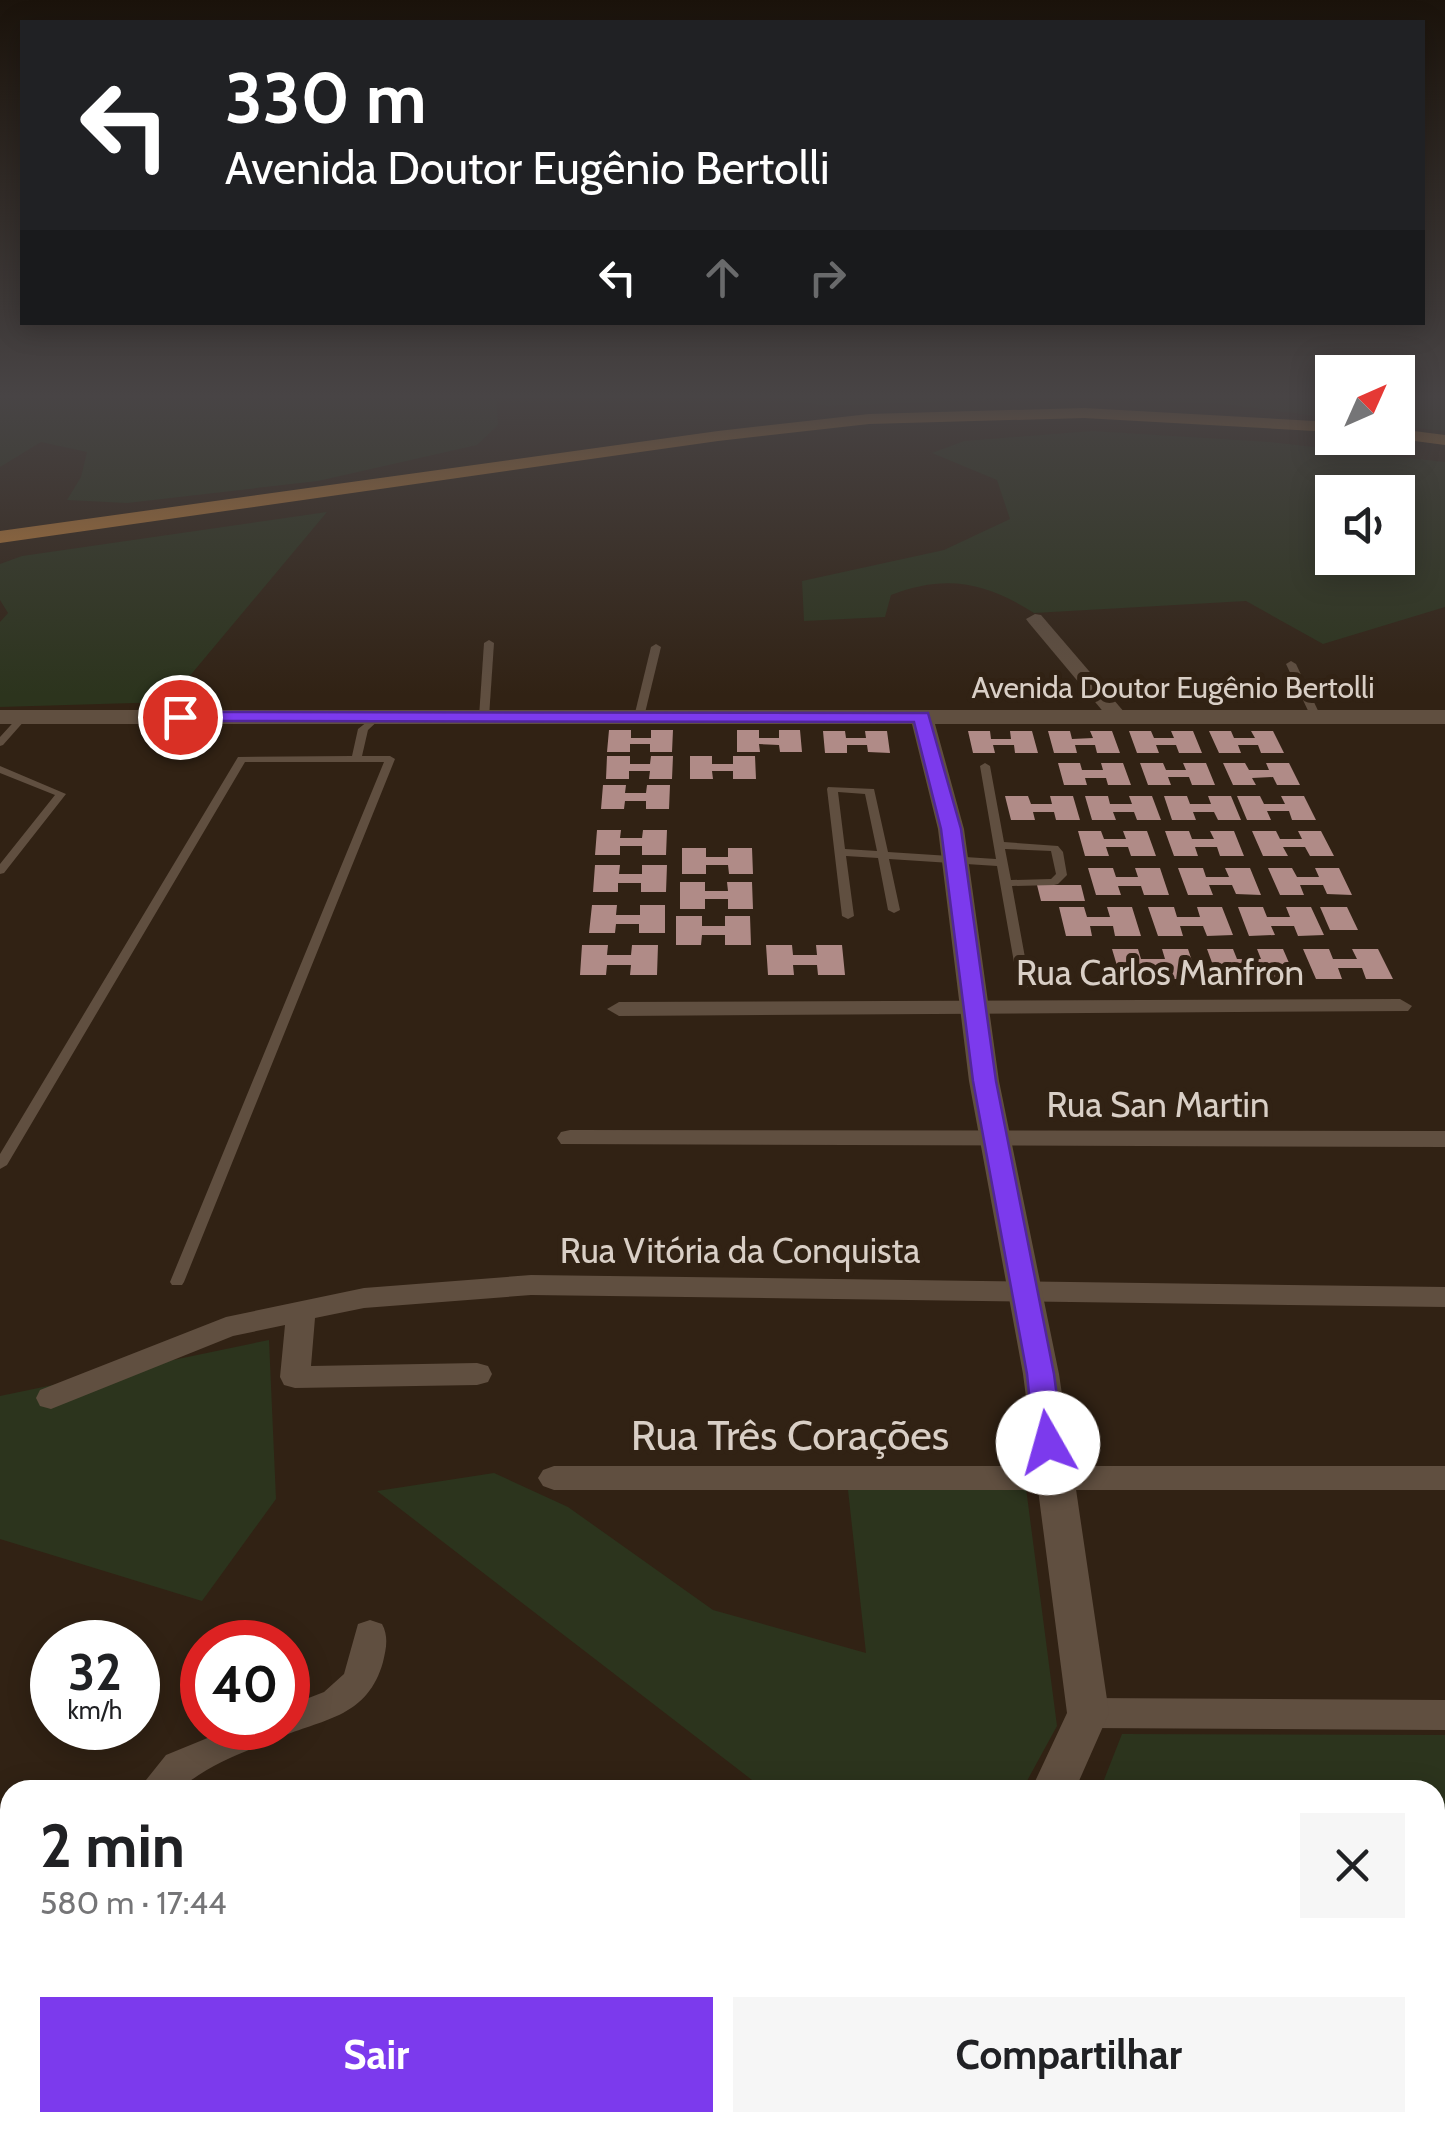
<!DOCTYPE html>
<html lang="pt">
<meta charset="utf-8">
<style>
body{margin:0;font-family:Cabin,sans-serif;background:#f6f6f6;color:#202124;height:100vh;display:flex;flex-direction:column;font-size:38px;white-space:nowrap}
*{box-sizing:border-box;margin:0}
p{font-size:32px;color:#757577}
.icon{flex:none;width:55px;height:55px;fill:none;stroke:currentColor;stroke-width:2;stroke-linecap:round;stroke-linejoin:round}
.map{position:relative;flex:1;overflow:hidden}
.panel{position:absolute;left:0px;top:1780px;width:1445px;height:352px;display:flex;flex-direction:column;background:#fff;border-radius:30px 30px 0 0;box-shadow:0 5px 25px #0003}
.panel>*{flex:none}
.guide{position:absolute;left:20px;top:20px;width:1405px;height:305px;border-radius:0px;box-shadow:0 5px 25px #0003;background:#202124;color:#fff;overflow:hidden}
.needle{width:65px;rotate:45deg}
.fabs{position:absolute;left:1315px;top:355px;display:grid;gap:20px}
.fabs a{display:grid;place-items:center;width:100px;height:100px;border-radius:0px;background:#fff;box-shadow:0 5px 25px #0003;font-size:50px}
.speed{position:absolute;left:30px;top:1620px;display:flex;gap:20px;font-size:50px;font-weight:700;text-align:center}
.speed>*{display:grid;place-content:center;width:130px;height:130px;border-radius:50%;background:#fff;box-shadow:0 5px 25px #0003;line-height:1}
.speed small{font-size:25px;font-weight:400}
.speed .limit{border:15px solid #d22;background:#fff;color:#111}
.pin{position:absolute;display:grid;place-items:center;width:85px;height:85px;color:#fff;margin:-42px;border:5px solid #fff;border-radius:50%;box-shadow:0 2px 10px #0007}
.me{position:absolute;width:110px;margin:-55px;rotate:353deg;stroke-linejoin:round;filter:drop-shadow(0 0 8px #0008)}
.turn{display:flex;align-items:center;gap:35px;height:210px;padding:0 40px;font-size:45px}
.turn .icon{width:130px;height:130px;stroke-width:2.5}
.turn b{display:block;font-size:70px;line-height:85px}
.lanes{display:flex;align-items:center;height:95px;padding:0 40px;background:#0003;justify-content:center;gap:50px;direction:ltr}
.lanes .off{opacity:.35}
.round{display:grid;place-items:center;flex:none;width:105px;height:105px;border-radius:0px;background:#f6f6f6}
.head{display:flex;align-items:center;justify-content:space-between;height:170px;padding:0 40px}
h1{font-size:60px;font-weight:800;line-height:75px}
.primary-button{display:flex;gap:20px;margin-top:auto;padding:20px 40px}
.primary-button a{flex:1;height:115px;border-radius:0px;background:#7c3aed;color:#fff;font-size:40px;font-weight:800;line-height:115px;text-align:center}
.primary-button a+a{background:#f6f6f6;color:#202124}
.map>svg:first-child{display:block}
.green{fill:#2c341d;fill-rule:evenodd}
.building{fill:#b08b87}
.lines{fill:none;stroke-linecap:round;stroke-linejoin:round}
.lane{fill:#604f40;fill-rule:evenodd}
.street{fill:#604f40;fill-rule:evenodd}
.secondary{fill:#604f40;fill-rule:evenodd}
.highway{fill:#c68239;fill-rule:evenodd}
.route{fill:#7c3aed;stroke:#51269a;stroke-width:2.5}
.labels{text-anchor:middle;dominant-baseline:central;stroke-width:10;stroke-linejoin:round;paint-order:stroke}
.far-street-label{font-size:30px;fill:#d9cfc6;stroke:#312214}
.street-label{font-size:35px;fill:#d9cfc6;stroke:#312214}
.near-street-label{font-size:42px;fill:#d9cfc6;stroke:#312214}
</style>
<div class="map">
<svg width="1445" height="2132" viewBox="0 0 1445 2132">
<rect width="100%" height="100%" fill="#312214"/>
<!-- green -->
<g class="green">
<polygon points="0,397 496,397 498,425 477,445 318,481 127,503 67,500 81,477 87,452 41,442 0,467"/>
<polygon points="769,397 1050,397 828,406"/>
<polygon points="1076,397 1332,397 1332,418 1223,404"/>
<polygon points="1398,397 1445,397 1445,431 1398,426"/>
<path d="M1092 431 1270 442 1445 462V607L1323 644 1246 601 1034 613C985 582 946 574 891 595L885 617 804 621 802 581 944 550 1010 519 997 480 932 453 964 441ZM1332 492H1398V558H1332Z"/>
<polygon points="327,512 168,702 0,707 0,622 8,613 0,600 0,564 22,556"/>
<polygon points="269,1340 276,1499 202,1601 0,1539 0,1396"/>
<polygon points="494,1473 568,1507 713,1610 866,1653 848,1490 1026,1488 1057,1726 1022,1790 765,1790 377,1491"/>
<polygon points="1122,1734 1445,1735 1445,2132 1356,2132 1335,2123 1435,2122 1435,1790 1100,1790"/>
</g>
<!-- building -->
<g class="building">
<polygon points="609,730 631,730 631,738 651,738 651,730 673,730 672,752 650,752 650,744 630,744 630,752 607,752"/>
<polygon points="737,730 759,730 759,738 779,738 779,730 800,730 802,752 780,752 779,745 759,744 760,752 737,752"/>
<polygon points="823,731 845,731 846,738 866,738 865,731 887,731 890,753 868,752 867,745 847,745 847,753 825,753"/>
<polygon points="968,731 990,731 991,739 1011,739 1010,731 1032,731 1038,753 1015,753 1014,745 993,745 995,753 973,753"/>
<polygon points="1048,731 1070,731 1072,739 1093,738 1090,731 1112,731 1120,753 1097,753 1095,745 1075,745 1077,753 1054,753"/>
<polygon points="1129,731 1151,731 1154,738 1174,738 1171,731 1193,731 1202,753 1179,753 1176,745 1156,745 1159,753 1137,753"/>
<polygon points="1209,731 1231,731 1234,738 1255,738 1251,731 1273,731 1284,753 1261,753 1258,745 1238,745 1241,753 1219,753"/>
<polygon points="607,756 630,756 630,764 650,764 651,756 673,756 672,779 649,779 650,771 629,771 629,779 606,779"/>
<polygon points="690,756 712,756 712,764 733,764 733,756 755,756 756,779 733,779 733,771 712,771 713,779 690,779"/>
<polygon points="1058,763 1080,763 1082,770 1103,770 1101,763 1123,763 1131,785 1108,785 1106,778 1085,778 1087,785 1064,785"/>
<polygon points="1140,763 1163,763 1166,770 1186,770 1183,763 1206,763 1215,785 1192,785 1189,777 1168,777 1171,785 1148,785"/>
<polygon points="1223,763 1245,763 1249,770 1269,770 1266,763 1289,763 1300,785 1277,785 1273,777 1252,778 1256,785 1233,785"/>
<polygon points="603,785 626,785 625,793 646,793 647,785 670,785 669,809 646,809 646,801 625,801 624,809 601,809"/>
<polygon points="1005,796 1028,796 1031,804 1052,804 1050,796 1073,796 1080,820 1056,820 1054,812 1033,812 1035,820 1011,820"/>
<polygon points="1085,796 1108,796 1110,804 1132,804 1129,796 1152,796 1161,820 1137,820 1134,812 1113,812 1116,820 1092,820"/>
<polygon points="1164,796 1187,796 1190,804 1211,804 1208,796 1231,796 1241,820 1218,820 1214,812 1193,812 1196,820 1172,820"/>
<polygon points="1237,796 1260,796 1264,804 1285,804 1281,796 1304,796 1316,820 1292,820 1289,811 1267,811 1271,820 1247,820"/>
<polygon points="597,830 621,830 620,838 642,838 643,830 667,830 666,855 642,855 642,846 620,846 620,855 595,855"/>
<polygon points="1078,831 1101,831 1104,839 1126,839 1123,831 1147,831 1156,856 1131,856 1128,847 1106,847 1109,856 1085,856"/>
<polygon points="1165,831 1189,831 1192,839 1214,839 1210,831 1234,831 1244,856 1220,856 1217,847 1195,847 1198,856 1174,856"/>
<polygon points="1252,831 1276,831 1280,839 1302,839 1298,831 1321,831 1334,856 1310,856 1305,847 1283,847 1288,856 1263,856"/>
<polygon points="682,848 706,848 706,857 728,857 728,848 752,848 753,874 729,874 728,865 706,865 706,874 682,874"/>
<polygon points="595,865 620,865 619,874 642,874 642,865 667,865 666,892 641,892 641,883 618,883 618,892 593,892"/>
<polygon points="1088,868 1113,868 1116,877 1138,877 1135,868 1160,868 1169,895 1144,895 1141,886 1118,886 1121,895 1096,895"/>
<polygon points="1178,868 1203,868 1206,877 1229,877 1225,868 1250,868 1261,895 1236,894 1232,885 1209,885 1213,895 1188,895"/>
<polygon points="1268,868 1292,868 1297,877 1319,877 1315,868 1339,868 1352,895 1327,894 1323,885 1300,885 1304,895 1280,895"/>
<polygon points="680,882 705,882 705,891 728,891 727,882 752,882 753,909 728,909 728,899 705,899 705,909 680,909"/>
<polygon points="1037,885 1081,885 1085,901 1041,901"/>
<polygon points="592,905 617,905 616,915 640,915 640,905 665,905 665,933 639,933 639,924 616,924 615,933 589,933"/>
<polygon points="1059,907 1084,907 1087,917 1110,917 1107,907 1132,907 1141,936 1115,936 1113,926 1090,926 1092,936 1066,936"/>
<polygon points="1148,907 1174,907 1177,917 1200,917 1197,907 1222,907 1233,935 1207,936 1203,926 1180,926 1183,936 1158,936"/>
<polygon points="1238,907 1263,907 1267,917 1290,917 1286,907 1311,907 1324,935 1298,936 1294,926 1271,926 1275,935 1249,936"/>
<polygon points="1320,907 1347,907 1358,930 1330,930"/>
<polygon points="676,916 702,916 702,926 725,926 725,916 750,916 751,945 725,945 725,935 702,935 701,945 676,945"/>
<polygon points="582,945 608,945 607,955 631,955 632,945 658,945 657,975 630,975 631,965 607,965 606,975 580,975"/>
<polygon points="766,945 792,945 793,955 817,955 816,945 842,945 845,975 818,975 817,965 793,965 794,975 768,975"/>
<polygon points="1112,949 1138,949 1141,959 1165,959 1162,949 1188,949 1198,979 1172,979 1168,969 1144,969 1147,979 1121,979"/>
<polygon points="1207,949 1233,949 1237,959 1261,959 1257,949 1283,949 1296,979 1269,979 1265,969 1241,969 1245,979 1218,979"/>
<polygon points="1303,949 1329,949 1333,959 1357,959 1352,949 1378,949 1393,979 1366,979 1362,968 1338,968 1342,979 1316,979"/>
</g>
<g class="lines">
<!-- lane -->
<g class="lane">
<polygon points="489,640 494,643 489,717 484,720 479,717 484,643"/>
<polygon points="656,644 661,647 644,717 639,720 636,719 634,717 651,647"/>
<polygon points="1291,661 1296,664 1321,717 1319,719 1316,720 1311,717 1286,664"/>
<polygon points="23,714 28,717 26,719 3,745 0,746 0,737 20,715"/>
<polygon points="377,714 382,717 368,730 362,756 390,756 395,759 184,1282 182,1285 172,1285 170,1282 384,762 245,762 7,1165 0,1169 0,1154 238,757 352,756 358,729"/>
<path d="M985 763 990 766 1004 842 1058 846 1063 852 1067 875 1058 884 1054 885 1012 886 1030 985 1024 989 1018 985 997 866 889 859 900 910 894 913 888 910 878 858 846 856 854 916 848 919 842 916 827 789 828 787 874 789 888 852 996 859 980 766ZM838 792 865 794 877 851 845 849ZM1005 849 1051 851 1056 874 1051 879 1011 880Z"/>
<polygon points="0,766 66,794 4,873 0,874 0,864 55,795 0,773"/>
<polygon points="507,2122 530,2122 526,2132 502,2132"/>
</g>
<!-- street -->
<g class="street">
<polygon points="1035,614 1041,615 1125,713 1125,721 1111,721 1029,623 1026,619"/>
<polygon points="1400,999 1412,1006 1408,1011 619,1016 607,1009 619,1002"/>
<polygon points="570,1130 1445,1131 1445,1147 561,1144 557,1138 561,1132"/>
<polygon points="531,1275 1445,1287 1445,1307 531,1295 364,1308 315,1318 311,1366 477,1363 488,1366 492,1374 488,1382 477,1385 295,1388 284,1385 280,1377 285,1325 233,1336 51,1409 40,1406 36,1398 40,1390 226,1317 364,1288"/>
<polygon points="554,1466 1445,1466 1445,1490 554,1490 543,1486 538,1478 543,1470"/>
<path d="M370 1620 382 1624C389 1637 386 1649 383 1662 368 1716 325 1719 283 1736 252 1749 204 1765 180 1790H138L166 1755 232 1728H288V1706L324 1692 344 1674 358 1624Z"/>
<polygon points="1088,1698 1445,1700 1445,1730 1088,1728 1075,1724 1070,1713 1075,1702"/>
<polygon points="10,1926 10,1969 0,1972 0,1930"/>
</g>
<!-- secondary -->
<g class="secondary">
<polygon points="0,710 1445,710 1445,724 935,724 964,829 999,1081 1059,1374 1109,1713 1075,1790 1031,1790 1067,1713 1023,1374 969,1081 938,829 912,724 0,724"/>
<polygon points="872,2122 923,2122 920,2132 868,2132"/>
</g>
<!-- highway -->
<g class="highway">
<polygon points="1084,408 1332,422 1332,432 1084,418 869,424 718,441 0,543 0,531 718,431 869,414"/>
<polygon points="1398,429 1445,435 1445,445 1392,438 1398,438"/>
</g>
</g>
<!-- sky -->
<linearGradient id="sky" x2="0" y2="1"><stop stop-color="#1b130b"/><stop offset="0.57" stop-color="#484445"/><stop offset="1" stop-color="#484445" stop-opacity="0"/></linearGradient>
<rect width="1445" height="695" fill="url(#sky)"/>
<!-- route -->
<polygon class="route" points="180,712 928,713 961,829 996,1081 1054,1374 1063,1443 1059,1450 1048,1453 1038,1450 1034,1443 1027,1374 973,1081 941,829 914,722 174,721 174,713"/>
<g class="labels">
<!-- far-street labels -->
<g class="far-street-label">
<text x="1173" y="687">Avenida Doutor Eugênio Bertolli</text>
</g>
<!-- street labels -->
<g class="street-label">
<text x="1160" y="972">Rua Carlos Manfron</text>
<text x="1158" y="1104">Rua San Martin</text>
<text x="740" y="1250">Rua Vitória da Conquista</text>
</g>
<!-- near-street labels -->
<g class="near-street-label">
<text x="790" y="1435">Rua Três Corações</text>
</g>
</g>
</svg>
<div class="fabs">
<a><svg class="needle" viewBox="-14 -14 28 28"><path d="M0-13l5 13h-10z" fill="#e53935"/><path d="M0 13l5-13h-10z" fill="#757577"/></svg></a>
<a><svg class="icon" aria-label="sound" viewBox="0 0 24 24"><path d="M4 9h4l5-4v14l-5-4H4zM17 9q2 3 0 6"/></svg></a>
</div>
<div class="speed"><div>32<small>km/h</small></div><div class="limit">40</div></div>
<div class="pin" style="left:180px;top:717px;background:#d93025"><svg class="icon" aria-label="arrive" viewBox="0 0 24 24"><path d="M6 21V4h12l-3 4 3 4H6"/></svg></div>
<svg class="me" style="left:1048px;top:1443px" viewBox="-20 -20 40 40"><circle r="19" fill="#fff"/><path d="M0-13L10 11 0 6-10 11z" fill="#7c3aed"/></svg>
<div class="guide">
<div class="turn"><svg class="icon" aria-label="left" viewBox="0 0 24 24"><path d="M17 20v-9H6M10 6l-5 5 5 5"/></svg><div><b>330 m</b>Avenida Doutor Eugênio Bertolli</div></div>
<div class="lanes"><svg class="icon" aria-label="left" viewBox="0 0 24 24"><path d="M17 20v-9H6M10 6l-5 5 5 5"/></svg><svg class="icon off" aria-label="ahead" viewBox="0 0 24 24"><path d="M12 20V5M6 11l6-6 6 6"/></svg><svg class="icon off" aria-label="right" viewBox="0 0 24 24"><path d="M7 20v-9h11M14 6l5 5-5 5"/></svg></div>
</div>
<section class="panel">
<div class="head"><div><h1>2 min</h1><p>580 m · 17:44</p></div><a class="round"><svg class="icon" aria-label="close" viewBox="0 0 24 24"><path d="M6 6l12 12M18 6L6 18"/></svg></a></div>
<div class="primary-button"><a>Sair</a><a>Compartilhar</a></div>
</section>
</div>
